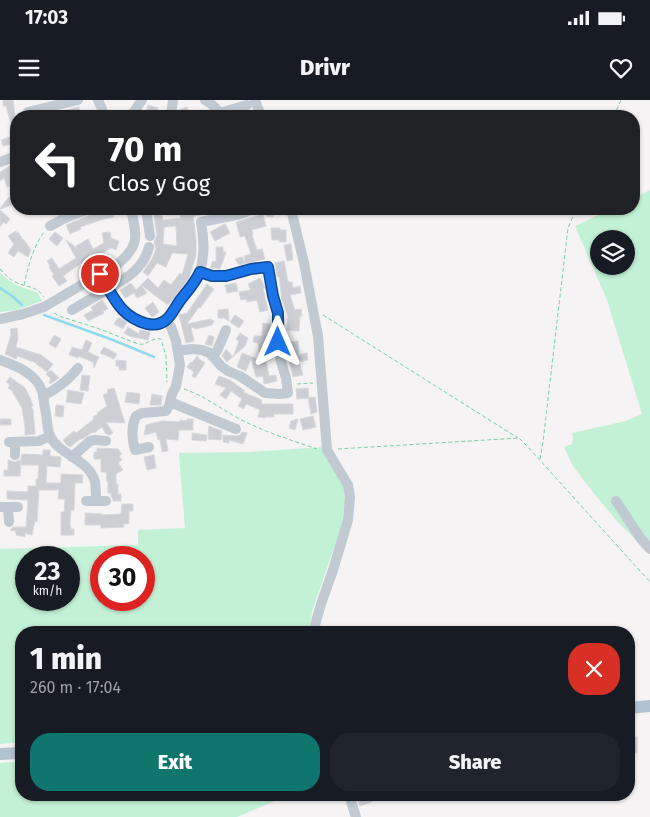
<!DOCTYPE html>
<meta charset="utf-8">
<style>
body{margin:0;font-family:"Fira Sans",sans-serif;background:#20242c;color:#f1f3f6;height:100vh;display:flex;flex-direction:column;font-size:19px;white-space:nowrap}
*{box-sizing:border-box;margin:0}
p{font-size:16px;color:#9ea1a6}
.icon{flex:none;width:28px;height:28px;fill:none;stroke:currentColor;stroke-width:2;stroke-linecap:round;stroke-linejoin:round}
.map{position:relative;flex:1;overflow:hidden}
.details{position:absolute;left:15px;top:526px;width:620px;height:175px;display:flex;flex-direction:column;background:#171b24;border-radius:20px;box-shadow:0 1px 4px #0004}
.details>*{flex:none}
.banner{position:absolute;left:10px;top:10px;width:630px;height:105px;border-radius:20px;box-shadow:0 1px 4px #0004;background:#202124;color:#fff;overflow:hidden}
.fabs{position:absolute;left:590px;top:130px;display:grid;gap:10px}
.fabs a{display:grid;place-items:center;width:45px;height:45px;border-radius:50%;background:#171b24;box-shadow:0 1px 4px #0004;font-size:25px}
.speed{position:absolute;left:15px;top:446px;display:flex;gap:10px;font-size:25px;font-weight:700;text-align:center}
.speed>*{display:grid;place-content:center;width:65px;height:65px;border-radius:50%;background:#171b24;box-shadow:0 1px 4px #0004;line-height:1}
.speed small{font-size:12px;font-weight:400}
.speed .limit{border:8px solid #d22;background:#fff;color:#111}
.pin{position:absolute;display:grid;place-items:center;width:42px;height:42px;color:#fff;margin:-21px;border:2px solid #fff;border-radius:50%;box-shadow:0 1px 5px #0007}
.me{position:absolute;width:55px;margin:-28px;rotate:0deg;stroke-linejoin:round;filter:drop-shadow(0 0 4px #0008)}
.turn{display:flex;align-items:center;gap:18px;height:105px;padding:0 15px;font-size:22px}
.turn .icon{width:65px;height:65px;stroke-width:2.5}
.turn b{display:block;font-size:35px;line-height:42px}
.round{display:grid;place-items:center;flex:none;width:52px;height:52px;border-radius:20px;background:#20242c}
.headline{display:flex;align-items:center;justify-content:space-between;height:85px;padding:0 15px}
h1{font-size:30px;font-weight:800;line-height:38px}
.cta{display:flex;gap:10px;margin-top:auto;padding:10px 15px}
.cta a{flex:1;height:58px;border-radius:20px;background:#0f766e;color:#fff;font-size:20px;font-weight:800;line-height:58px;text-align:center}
.cta a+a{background:#20242c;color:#f1f3f6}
.status{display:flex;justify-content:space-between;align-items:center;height:35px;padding:0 25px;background:#171b24;direction:ltr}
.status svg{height:14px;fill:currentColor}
header{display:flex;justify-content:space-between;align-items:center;height:65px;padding:0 15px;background:#171b24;font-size:22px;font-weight:800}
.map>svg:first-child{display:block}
.green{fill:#c3f1d5;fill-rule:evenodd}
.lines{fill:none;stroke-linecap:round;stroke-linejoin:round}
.stream{stroke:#90daee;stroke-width:2.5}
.building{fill:#cdcfd5;stroke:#d7d9de;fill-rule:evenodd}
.path{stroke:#7ad0a6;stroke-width:1;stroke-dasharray:4 2.5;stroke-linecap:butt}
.minor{stroke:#c1cad2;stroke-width:10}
.major{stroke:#b3c2d1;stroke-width:12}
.route-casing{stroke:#114b97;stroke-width:12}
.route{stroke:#1a73e8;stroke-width:9}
</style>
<div class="status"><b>17:03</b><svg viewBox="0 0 49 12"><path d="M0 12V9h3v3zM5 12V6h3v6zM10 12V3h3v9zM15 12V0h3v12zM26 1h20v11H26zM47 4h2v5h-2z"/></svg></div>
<header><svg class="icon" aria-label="menu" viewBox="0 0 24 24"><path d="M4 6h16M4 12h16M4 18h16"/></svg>Drivr<svg class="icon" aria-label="heart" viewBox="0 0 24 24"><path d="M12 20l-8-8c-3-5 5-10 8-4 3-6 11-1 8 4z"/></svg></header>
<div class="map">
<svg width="650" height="717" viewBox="0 0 650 717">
<rect width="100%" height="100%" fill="#f5f3f3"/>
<!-- green -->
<g class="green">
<path d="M650 90V445L643 447 617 421 592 391 573 366 564 347 572 344 573 339 572 333 626 321 642 314 607 200 575 126 611 109H634V98ZM599 139H626V166H599Z"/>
<polygon points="0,173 8,180 16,185 38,193 42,201 16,210 0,212"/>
<path d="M324 347 344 385 345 403 342 425 313 508 308 532H21V642L0 644V449L138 445V430L185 428 179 353 249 352ZM26 458H69V500H26ZM101 458H144V500H101Z"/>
<polygon points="21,661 21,695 289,695 237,717 0,717 0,663"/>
</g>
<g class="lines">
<!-- stream -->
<g class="stream">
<polyline points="0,188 12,196 22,205"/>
<polyline points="44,215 113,240 154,257"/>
</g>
</g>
<!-- building -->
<g class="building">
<polygon points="3,0 13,0 16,23 11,24 6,6 3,6"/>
<polygon points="148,5 158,8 155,16 145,16"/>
<polygon points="79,7 80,16 73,16 73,15 68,15 67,10"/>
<polygon points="187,7 190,15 202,10 205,16 178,16 179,10"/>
<polygon points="16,35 16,43 3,46 1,40"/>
<polygon points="16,64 16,74 10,76 13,85 7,87 4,78 0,81 0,72 8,67"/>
<polygon points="13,96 15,104 0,109 8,98"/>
<polygon points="112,109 114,117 101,120 80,127 81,129 70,134 66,125 90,115 94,112"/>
<path d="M160 109 163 120 181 118 178 109H216V112L193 116 196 139V155L189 178 168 205 141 185 148 178 158 188 164 180 171 185 180 173 182 175 188 154 172 153 166 167 157 163 148 176 143 172 152 159 156 149 154 142 157 135 153 110ZM176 126 177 146 163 144 164 127Z"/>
<polygon points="266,109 274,109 273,117 266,116"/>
<polygon points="0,110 10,119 6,124 4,122 0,127"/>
<polygon points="263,114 266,126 252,130 253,135 252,135 257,150 262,149 265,159 239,165 235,159 242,157 245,163 244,156 251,154 245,136 240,137 236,122"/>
<polygon points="225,124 230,133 215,141 210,132"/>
<polygon points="271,128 280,128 280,130 286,130 286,142 279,142 279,140 272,140"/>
<polygon points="16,131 16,133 18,132 22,138 21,138 24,140 31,150 28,157 18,151 14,157 8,153 14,144 8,136"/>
<polygon points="55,132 63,138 57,146 49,139"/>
<polygon points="110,132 111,138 119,141 116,150 111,148 98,156 80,164 63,176 67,181 59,186 52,176 54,175 49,167 50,166 47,161 52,158 59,169 76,158 66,140 78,149 76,146 88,139 93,149 104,143 102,133"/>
<polygon points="291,144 293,160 287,161 284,145"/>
<polygon points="216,147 223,147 223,152 226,152 220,169 210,168 213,161 216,162"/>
<polygon points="284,161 288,182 292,182 293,188 300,186 301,193 290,195 295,210 301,209 302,216 300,216 299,231 287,230 288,217 282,200 279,177 277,177 275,163"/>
<polygon points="260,178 265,188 263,189 268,210 260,212 257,200 247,202 246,199 241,200 239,192 251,190 248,184"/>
<polygon points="131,183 136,190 141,185 147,193 137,198 134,193 125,198 120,190"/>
<polygon points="236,183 238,191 227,193 225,185"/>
<polygon points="207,184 214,189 200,208 199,207 187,224 210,219 214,221 212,225 196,229 191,227 194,241 186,243 179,215 187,213"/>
<polygon points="102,200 108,209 103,211 104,213 88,221 84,215 93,210 91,207"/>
<polygon points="153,202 159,212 152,217 145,208"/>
<polygon points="228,209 229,221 224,218 218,218 218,210"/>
<polygon points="235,215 244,221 239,228 230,222"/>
<polygon points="118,218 120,218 127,222 123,229 114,224"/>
<polygon points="263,223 271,224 270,240 272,257 265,257 269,276 276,275 277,281 264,284 263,276 256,277 251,258 246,271 237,267 242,253 260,260 258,243 253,242 254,236 262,236"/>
<polygon points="128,227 139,234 140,230 150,232 148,240 129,236 124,233"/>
<polygon points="17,228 18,238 16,247 41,255 53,264 47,272 34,262 28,260 29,260 17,256 16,259 5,254 11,235 10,229"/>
<polygon points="240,233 248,238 245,246 227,262 222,256 226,249 233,257 239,241 236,239"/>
<polygon points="54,235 61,239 56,248 49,244"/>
<polygon points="209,235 214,237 212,246 205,244"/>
<polygon points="86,240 92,243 88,252 99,257 94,268 93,262 78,256 78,258 69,255 72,247 82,250"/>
<polygon points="298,241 299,255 307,253 308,260 299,262 303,275 293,277 288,256 288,242"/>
<polygon points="104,247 117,254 114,259 100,253"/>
<polygon points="197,256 198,256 199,260 199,259 205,263 195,278 192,276 194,272 187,267 191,262 192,263"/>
<polygon points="116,260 126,261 126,270 119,270 119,266 116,266"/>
<polygon points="51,270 59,278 50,284 49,282 51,279 46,274"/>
<polygon points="82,275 90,276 88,291 80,290"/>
<polygon points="219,276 230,280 245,291 243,292 262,300 261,304 293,304 293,314 274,314 274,317 265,317 265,318 258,317 260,310 246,304 244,309 238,306 242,299 231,291 226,299 220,295 226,288 215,284"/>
<polygon points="10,277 25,288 30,298 33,306 31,306 33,310 35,334 25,335 25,327 22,308 12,291 13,291 8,288 10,285 6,282"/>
<polygon points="114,288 125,323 106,322 113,333 110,335 106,334 102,327 94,333 93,332 82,339 80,339 70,347 67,345 63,340 74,331 76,333 94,319 93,317 98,314 97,313 107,306 103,295 108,293 107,290"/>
<polygon points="308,288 309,298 297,299 296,289"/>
<polygon points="68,290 84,293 81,304 66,302"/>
<polygon points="127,292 140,294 139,304 125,302"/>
<polygon points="152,294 162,296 161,305 150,305"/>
<polygon points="315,297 317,312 311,314 308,298"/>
<polygon points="56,305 64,306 63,317 55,316"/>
<polygon points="313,316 316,327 303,330 300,319"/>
<rect x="0" y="319" width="11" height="6"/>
<polygon points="187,319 193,319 193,330 179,330 178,340 166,339 168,351 162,352 160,339 158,340 156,332 144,335 146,325 162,321 180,322 180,320 187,321"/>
<polygon points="298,319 295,330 289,328 291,321"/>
<polygon points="209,326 222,331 221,340 208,339"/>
<polygon points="242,332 247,333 243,344 229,340 229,343 223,342 223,335 236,336 240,335"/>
<polygon points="192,333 207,335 206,341 192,340"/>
<polygon points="97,348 118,349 122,354 119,356 122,360 118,363 123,370 116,374 116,384 118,384 118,394 121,394 121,401 113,401 113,399 111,397 111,393 108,393 108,382 107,382 106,372 101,372 101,359 94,359 94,352 97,352"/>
<polygon points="43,350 50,350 50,356 61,357 60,367 47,366 46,383 61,383 61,374 83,375 82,383 75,383 74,410 71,410 70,424 71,429 74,429 74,435 61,435 61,412 64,412 65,399 58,399 59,390 39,390 37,422 35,421 32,435 25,433 25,437 16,435 16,431 10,430 11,429 14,427 26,427 28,400 7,399 7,391 28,392 28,386 36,386 36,379 38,379 39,365 21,365 21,358 22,354 43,355"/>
<polygon points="154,355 156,368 147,370 144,357"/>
<polygon points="8,360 15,362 21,360 20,376 4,376 4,370 8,370"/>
<polygon points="122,404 133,404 133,411 129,411 129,424 123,424 124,427 101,428 101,425 85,425 85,413 102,414 102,415 121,414"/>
<rect x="629" y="637" width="8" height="16"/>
<polygon points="370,696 372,702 360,706 358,700"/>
</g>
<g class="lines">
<!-- path -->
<g class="path">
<polyline points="614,16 621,0"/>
<path d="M0 169C5 174 9 179 15 182 27 188 36 185 44 197"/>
<path d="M24 185C28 167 33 147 44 132"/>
<path d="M54 213 62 217 97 228 138 244C148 246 151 237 161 239L166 256 167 282"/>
<polyline points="323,215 518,338"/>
<polyline points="297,284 313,283"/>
<path d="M184 289C208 297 227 314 250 324 271 334 294 341 317 349"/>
<polyline points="338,349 519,338 527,346 650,482"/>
<polyline points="540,359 543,342 568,128 576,109"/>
</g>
<!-- minor -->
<g class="minor">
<polyline points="98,0 105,16"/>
<path d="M205 0C213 4 217 8 221 16"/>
<polyline points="255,0 261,16"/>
<polyline points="219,13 247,5"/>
<polyline points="29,16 28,12 78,0"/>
<polyline points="131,16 142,0"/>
<polyline points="171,16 173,0"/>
<polyline points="0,62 16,56"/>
<polyline points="62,109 65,118 88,109"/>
<polyline points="146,109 150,136"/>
<polyline points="291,109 304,163 318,236 327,350 348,385 350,397 348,420 333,470 321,504 313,532"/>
<polyline points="50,126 65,118"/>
<path d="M101 174C106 184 111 195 118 204 127 216 149 231 165 221 172 216 176 206 181 199 184 194 190 190 193 185 206 166 205 143 201 122L241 114 253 109"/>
<path d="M72 210C82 204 92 198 103 192 122 181 143 171 149 147"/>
<path d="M0 219 23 214 44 207 119 163C141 144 136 134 131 109"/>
<polyline points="178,251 192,249 202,250 210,253 221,266 228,271 240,276 265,293 279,294 288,293 286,278 280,258 278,235 278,213 273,196 268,167 251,169 225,176 212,176 200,172"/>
<polyline points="212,256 217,251 226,230"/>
<path d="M0 260C16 266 36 273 42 291 44 298 44 306 46 313 47 320 47 329 50 336 60 356 89 359 95 382 96 388 96 394 96 401H106"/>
<path d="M43 296C57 289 68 281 78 268"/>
<polyline points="170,302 236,329"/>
<polyline points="9,342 39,341 50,336"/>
<path d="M149 347 135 350C132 339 131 326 136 316L142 313 166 311 169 306 172 294 176 286 180 265 176 241 171 227 165 220"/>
<polyline points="15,355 15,343"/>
<polyline points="72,357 90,341 95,340 106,341"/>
<polyline points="86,401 96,401"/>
<polyline points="616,401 641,439 650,449"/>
<polyline points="0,407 18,407"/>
<polyline points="8,407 9,422"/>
<polyline points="349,695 356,717"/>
</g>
<!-- major -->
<g class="major">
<polyline points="629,608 650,606"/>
<polyline points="0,654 21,653"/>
</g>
</g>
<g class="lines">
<defs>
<path id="route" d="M100 174C106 184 111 195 118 204 127 217 151 232 166 220 173 214 176 205 182 198 189 189 195 183 200 172L212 176H226L251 169 268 167 273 196 278 213V242"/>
</defs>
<!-- route casing -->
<use href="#route" class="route-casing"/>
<!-- route -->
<use href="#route" class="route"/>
</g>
</svg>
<div class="fabs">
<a><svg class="icon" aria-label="layers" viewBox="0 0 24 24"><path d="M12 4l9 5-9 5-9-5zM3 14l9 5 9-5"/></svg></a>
</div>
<div class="speed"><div>23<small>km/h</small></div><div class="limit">30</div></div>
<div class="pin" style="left:100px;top:174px;background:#d93025"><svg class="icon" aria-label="arrive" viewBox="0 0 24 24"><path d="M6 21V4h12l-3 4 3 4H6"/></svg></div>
<svg class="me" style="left:278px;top:242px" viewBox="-20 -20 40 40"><path d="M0-17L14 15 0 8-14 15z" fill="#1a73e8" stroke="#fff" stroke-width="4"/></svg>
<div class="banner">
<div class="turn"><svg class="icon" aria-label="left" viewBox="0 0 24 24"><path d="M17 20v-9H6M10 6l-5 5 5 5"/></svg><div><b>70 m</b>Clos y Gog</div></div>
</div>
<section class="details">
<div class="headline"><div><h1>1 min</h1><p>260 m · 17:04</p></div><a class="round" style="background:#d93025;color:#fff"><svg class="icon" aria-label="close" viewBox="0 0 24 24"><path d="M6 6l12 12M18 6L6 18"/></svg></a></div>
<div class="cta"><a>Exit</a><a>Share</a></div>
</section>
</div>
